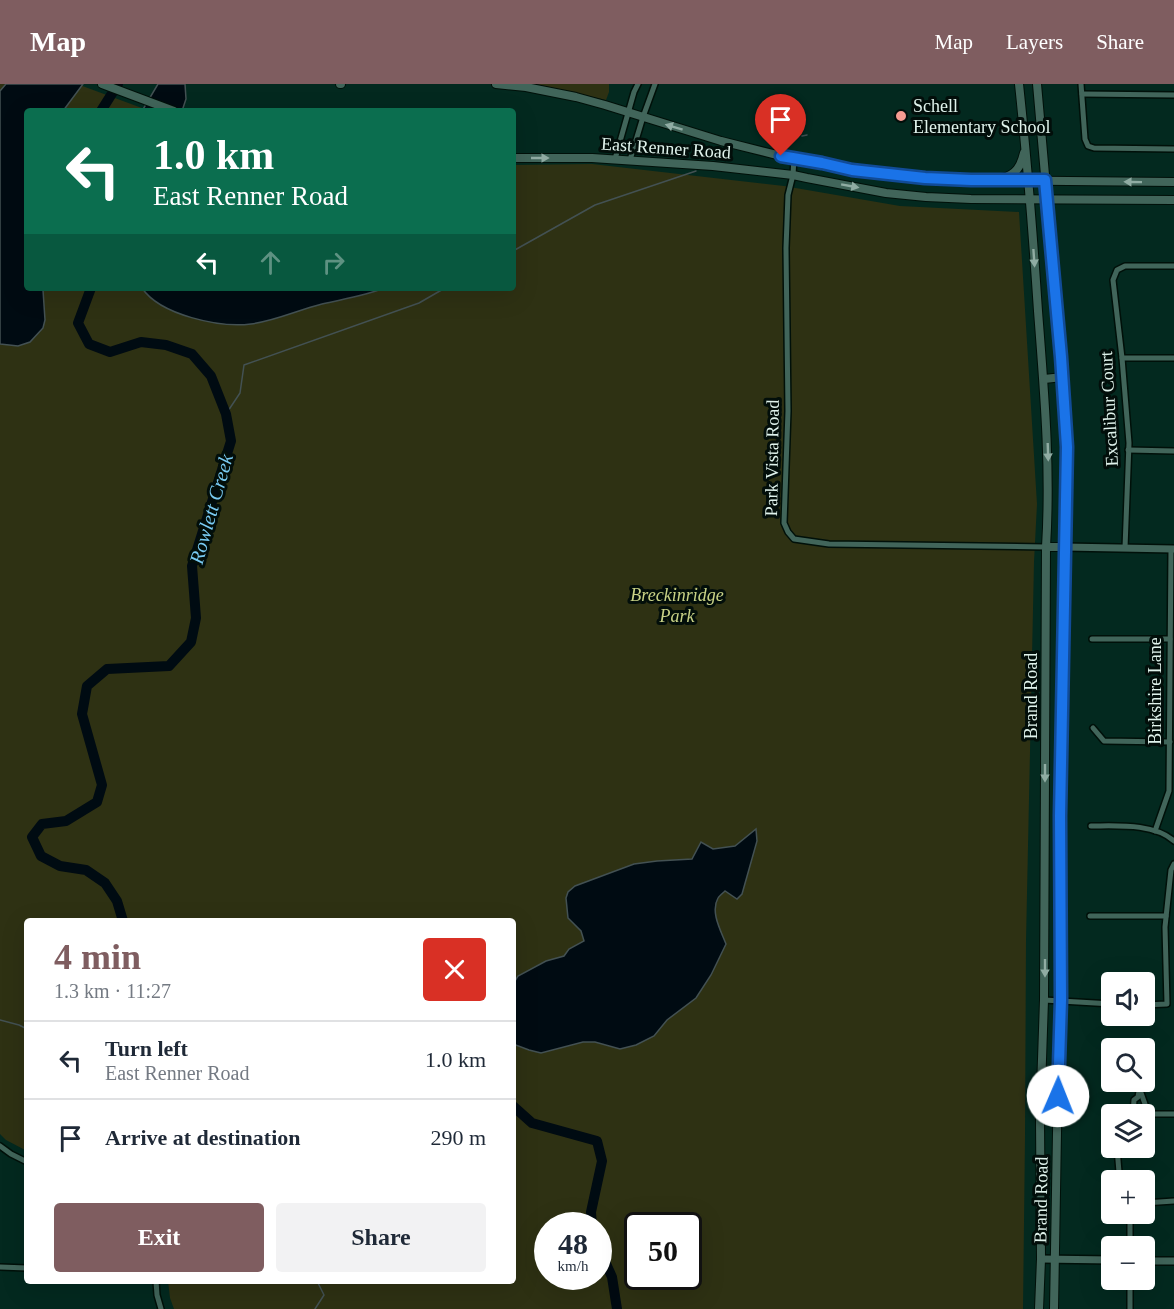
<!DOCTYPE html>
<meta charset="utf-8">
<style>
body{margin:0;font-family:Georgia,serif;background:#f2f2f3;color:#1f2937;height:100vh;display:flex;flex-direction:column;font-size:22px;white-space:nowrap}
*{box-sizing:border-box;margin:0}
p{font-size:20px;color:#747a83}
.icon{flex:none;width:33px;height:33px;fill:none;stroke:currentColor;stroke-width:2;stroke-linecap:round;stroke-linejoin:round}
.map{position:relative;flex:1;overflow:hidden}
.panel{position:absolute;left:24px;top:834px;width:492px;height:366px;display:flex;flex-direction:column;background:#fff;border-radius:6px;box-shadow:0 6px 24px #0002}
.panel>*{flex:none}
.top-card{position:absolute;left:24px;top:24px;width:492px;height:183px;border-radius:6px;box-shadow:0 6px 24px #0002;background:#0b6e4f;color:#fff;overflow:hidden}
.tools{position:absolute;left:1101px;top:888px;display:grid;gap:12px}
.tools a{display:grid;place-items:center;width:54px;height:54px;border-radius:6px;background:#fff;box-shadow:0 6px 24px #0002;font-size:30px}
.speed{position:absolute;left:534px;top:1128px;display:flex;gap:12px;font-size:30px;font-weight:700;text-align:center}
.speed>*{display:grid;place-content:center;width:78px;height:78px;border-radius:50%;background:#fff;box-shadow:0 6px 24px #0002;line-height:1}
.speed small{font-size:15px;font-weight:400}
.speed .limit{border:3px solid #111;border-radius:9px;background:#fff;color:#111}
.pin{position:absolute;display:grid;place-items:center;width:51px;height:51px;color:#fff;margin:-62px -26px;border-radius:50% 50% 50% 0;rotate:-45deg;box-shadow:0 0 6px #0007}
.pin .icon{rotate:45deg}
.me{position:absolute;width:66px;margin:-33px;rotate:1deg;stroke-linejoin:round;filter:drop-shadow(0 0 4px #0008)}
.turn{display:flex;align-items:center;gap:21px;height:126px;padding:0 30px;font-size:27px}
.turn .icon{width:78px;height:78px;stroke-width:2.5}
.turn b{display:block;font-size:42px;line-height:51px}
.lanes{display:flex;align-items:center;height:57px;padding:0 30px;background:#0003;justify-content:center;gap:30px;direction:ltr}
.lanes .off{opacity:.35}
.round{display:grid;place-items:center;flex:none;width:63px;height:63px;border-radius:6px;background:#f2f2f3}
.overview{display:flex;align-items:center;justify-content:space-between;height:102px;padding:0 30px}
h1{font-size:36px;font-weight:800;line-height:45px;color:#7f5d60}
.action{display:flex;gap:12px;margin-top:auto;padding:12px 30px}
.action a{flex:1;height:69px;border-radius:6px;background:#7f5d60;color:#fff;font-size:24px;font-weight:800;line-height:69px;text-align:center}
.action a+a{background:#f2f2f3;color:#1f2937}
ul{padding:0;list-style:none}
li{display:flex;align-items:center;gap:18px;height:78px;padding:0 30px;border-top:2px solid #e0e1e3}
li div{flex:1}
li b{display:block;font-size:22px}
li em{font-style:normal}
header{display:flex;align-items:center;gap:36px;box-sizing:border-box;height:84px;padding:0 30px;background:#7f5d60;color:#fff}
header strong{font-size:28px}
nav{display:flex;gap:33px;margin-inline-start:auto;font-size:21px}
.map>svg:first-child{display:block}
.green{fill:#2e3113;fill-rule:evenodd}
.water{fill:#000b12;stroke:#435153;stroke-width:1.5}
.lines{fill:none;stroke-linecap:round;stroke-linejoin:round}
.stream{stroke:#435153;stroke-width:1.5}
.river{stroke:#000b12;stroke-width:10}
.minor-casing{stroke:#001009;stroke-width:8}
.tertiary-casing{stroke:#001009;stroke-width:10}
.secondary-casing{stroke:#001009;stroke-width:10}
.minor{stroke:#41655a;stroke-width:5}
.tertiary{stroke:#41655a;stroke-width:7}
.secondary{stroke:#41655a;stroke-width:8}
.oneway{fill:#90aca3}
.route-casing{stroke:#114b97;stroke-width:15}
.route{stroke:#1a73e8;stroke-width:10}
.poi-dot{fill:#f59c91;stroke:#020e0a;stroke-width:2}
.labels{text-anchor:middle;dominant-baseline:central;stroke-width:6;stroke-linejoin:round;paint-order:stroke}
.poi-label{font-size:18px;fill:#e0f3ec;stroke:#020e0a;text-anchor:start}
.street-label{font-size:18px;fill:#e0f3ec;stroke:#020e0a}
.park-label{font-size:18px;font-style:italic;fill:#c8d286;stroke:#020e0a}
.water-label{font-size:20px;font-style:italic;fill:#79cbf3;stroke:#020e0a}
</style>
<header>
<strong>Map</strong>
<nav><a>Map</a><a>Layers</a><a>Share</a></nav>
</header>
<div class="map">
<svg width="1174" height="1225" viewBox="0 0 1174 1225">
<rect width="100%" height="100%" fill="#03291f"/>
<!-- green -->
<g class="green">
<path d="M0 0H77L150 27H27V204H513V81L592 80 784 102 900 122 1019 128 1037 420 1034 478 1026 857 1025 1053 1023 1225H174L170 1214 168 1197H513V837H27V1067L6 1056 0 1050ZM548 1142H598V1192H548ZM638 1142H688V1192H638Z"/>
<polygon points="536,0 609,0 609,8 606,16"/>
</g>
<!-- water -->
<g class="water">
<polygon points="6,0 83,0 63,27 27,27 27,204 42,204 43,206 45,236 43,244 30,258 18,262 0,260 0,7"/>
<polygon points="158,0 185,0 186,15 182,27 142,27"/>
<path d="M142 204H384C364 212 343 215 322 220 298 226 275 237 251 240 220 244 160 231 142 204Z"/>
<path d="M756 745 757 757 742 810 737 815 725 807C724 808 719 812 718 814 710 828 721 847 726 860L711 891 696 914 667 936 654 952 636 961 620 965 595 958H583L541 969 529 966 513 960V900L518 892 546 877 564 872 569 865 584 857 581 847 568 834 566 814 568 808 575 802 634 780 657 777 692 775 701 758 713 765 735 762Z"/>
</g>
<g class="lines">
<!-- stream -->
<g class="stream">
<polyline points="802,52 807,51"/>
<polyline points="773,59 781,53 788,52"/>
<polyline points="513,167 595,121 696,87"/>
<polyline points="226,330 240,309 244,281 419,219 445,204"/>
<polyline points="0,936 19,941 27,945"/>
<polyline points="315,1225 324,1211 317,1197"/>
</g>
<!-- river -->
<g class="river">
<polyline points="101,27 118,0"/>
<polyline points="91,204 78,239 89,260 110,268 141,258 166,261 192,270 211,292 226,330 231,357 192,482 196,534 191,558 169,582 107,585 87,602 82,630 102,701 97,718 66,737 42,740 32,753 41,772 60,782 86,786 105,799 117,817 123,837"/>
<polyline points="513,1022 532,1039 597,1057 602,1077 591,1128 592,1142"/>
<polyline points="598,1162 612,1193 617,1225"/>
</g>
<defs>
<g id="minor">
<polyline points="1081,0 1085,55 1088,62 1094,64 1174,65"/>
<polyline points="1082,10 1174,11"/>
<polyline points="794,74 793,91 788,111 786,164 788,327 784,439 788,448 794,455 829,460 1046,463"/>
<polyline points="615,75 634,8 638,0"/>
<polyline points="630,76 643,33 655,0"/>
<polyline points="1122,274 1174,274"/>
<polyline points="1128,366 1174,367"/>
<polyline points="1125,464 1129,359 1122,274 1113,196 1117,186 1125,182 1174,182"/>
<polyline points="1092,555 1170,555"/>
<polyline points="1093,644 1104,657 1170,658"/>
<path d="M1091 742C1116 742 1154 739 1174 757"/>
<polyline points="1155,747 1169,707 1171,465"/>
<polyline points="1090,832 1166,832"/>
<polyline points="1044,916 1112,920"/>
<polyline points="1144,921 1167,920 1165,843 1171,786 1174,780"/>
<polyline points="1140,1006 1145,1020 1146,1030"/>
<polyline points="1130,1030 1174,1030"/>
<polyline points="1133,1030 1134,1016 1138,1013 1140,1002"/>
<polyline points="0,1062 11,1070 27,1078"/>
<polyline points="1117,1064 1119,1088 1121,1096"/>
<polyline points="1144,1119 1174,1117"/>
<polyline points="1129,1130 1130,1137 1130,1162"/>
<polyline points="0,1183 27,1184"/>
<polyline points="1130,1196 1130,1225"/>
<polyline points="156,1197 157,1211 161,1225"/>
</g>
<g id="tertiary">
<polyline points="1064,463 1174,465"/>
<polyline points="1041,1175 1112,1176"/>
<polyline points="1144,1177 1174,1177"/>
</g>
<g id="secondary">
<polyline points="102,0 174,27"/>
<polyline points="340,0 341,0"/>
<polyline points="496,0 526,3 576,13 605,21 721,57 781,72 822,79 852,86 925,94 971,96 1174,98"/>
<path d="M1019 0C1027 75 1033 151 1038 227 1044 306 1051 383 1046 463L1044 916 1040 1035 1041 1175 1039 1225"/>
<polyline points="1037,0 1061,273 1067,362 1060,732 1061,917 1058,990 1054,1225"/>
<polyline points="513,74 592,74 713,82 793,91 807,94 886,109 926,113 971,115 1174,116"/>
<path d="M1002 94C1016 91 1021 82 1024 69"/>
<polyline points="1044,295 1063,293"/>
<polyline points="1046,463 1064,463"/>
</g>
</defs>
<!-- minor casing -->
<use href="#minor" class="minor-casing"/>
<!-- tertiary casing -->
<use href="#tertiary" class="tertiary-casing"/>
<!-- secondary casing -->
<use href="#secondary" class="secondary-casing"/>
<!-- minor -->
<use href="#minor" class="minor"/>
<!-- tertiary -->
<use href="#tertiary" class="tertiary"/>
<!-- secondary -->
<use href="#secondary" class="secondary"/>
</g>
<!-- one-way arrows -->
<defs><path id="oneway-solid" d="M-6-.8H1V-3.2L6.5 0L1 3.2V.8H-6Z" transform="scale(1.5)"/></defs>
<g class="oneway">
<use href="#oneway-solid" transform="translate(674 43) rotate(-163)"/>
<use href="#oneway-solid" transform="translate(540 74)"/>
<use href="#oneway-solid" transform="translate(1133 98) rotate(-179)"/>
<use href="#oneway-solid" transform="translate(850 102) rotate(10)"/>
<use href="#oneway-solid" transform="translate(1034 174) rotate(86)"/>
<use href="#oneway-solid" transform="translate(1048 368) rotate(88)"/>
<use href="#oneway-solid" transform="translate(1045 689) rotate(90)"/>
<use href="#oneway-solid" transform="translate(1045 884) rotate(90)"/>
</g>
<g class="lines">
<defs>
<polyline id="route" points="781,72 822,79 852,86 925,94 971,96 1045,96 1061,273 1067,363 1060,732 1061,916 1058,1012"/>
</defs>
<!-- route casing -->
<use href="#route" class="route-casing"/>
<!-- route -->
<use href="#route" class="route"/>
</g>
<!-- markers -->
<circle class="poi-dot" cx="901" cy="32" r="6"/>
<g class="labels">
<!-- poi labels -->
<g class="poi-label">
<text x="913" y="22">Schell<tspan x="913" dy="21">Elementary School</tspan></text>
</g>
<!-- street labels -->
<g class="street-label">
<text transform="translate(666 64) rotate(4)">East Renner Road</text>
<text transform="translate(1109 325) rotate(-93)">Excalibur Court</text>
<text transform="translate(772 374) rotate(-89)">Park Vista Road</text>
<text transform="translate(1155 607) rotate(-90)">Birkshire Lane</text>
<text transform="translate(1031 612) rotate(-90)">Brand Road</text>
<text transform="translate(1041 1116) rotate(-89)">Brand Road</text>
</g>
<!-- park labels -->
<g class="park-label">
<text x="677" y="511">Breckinridge<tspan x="677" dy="21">Park</tspan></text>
</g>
<!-- water labels -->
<g class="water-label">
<text transform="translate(211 425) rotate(-74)">Rowlett Creek</text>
</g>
</g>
</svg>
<div class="tools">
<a><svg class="icon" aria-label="sound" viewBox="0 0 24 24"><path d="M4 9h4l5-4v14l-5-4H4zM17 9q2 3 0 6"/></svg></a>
<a><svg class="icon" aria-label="search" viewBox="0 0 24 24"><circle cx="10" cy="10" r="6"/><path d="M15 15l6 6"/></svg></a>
<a><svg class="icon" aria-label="layers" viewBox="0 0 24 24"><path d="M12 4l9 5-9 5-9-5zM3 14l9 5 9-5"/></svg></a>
<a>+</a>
<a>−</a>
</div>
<div class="speed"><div>48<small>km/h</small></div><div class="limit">50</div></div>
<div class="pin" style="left:781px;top:72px;background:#d93025"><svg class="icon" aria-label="arrive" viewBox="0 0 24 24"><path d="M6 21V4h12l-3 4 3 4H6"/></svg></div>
<svg class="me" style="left:1058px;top:1012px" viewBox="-20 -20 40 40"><circle r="19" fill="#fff"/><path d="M0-13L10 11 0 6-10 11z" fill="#1a73e8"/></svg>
<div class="top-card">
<div class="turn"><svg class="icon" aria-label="left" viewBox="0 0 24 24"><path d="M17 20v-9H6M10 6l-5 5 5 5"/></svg><div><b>1.0 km</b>East Renner Road</div></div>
<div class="lanes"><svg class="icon" aria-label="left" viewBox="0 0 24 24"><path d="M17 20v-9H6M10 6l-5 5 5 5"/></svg><svg class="icon off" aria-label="ahead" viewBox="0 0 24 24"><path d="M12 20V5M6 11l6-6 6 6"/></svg><svg class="icon off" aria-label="right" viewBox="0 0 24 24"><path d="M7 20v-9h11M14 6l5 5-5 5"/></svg></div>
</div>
<section class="panel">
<div class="overview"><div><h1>4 min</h1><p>1.3 km · 11:27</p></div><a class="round" style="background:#d93025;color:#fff"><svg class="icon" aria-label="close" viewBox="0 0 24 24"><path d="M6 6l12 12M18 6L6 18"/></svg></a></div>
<ul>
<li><svg class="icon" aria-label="left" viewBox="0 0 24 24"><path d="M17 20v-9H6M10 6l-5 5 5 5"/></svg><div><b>Turn left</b><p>East Renner Road</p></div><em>1.0 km</em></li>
<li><svg class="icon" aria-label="arrive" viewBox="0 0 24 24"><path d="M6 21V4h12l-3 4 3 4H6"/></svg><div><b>Arrive at destination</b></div><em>290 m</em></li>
</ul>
<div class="action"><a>Exit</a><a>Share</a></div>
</section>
</div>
